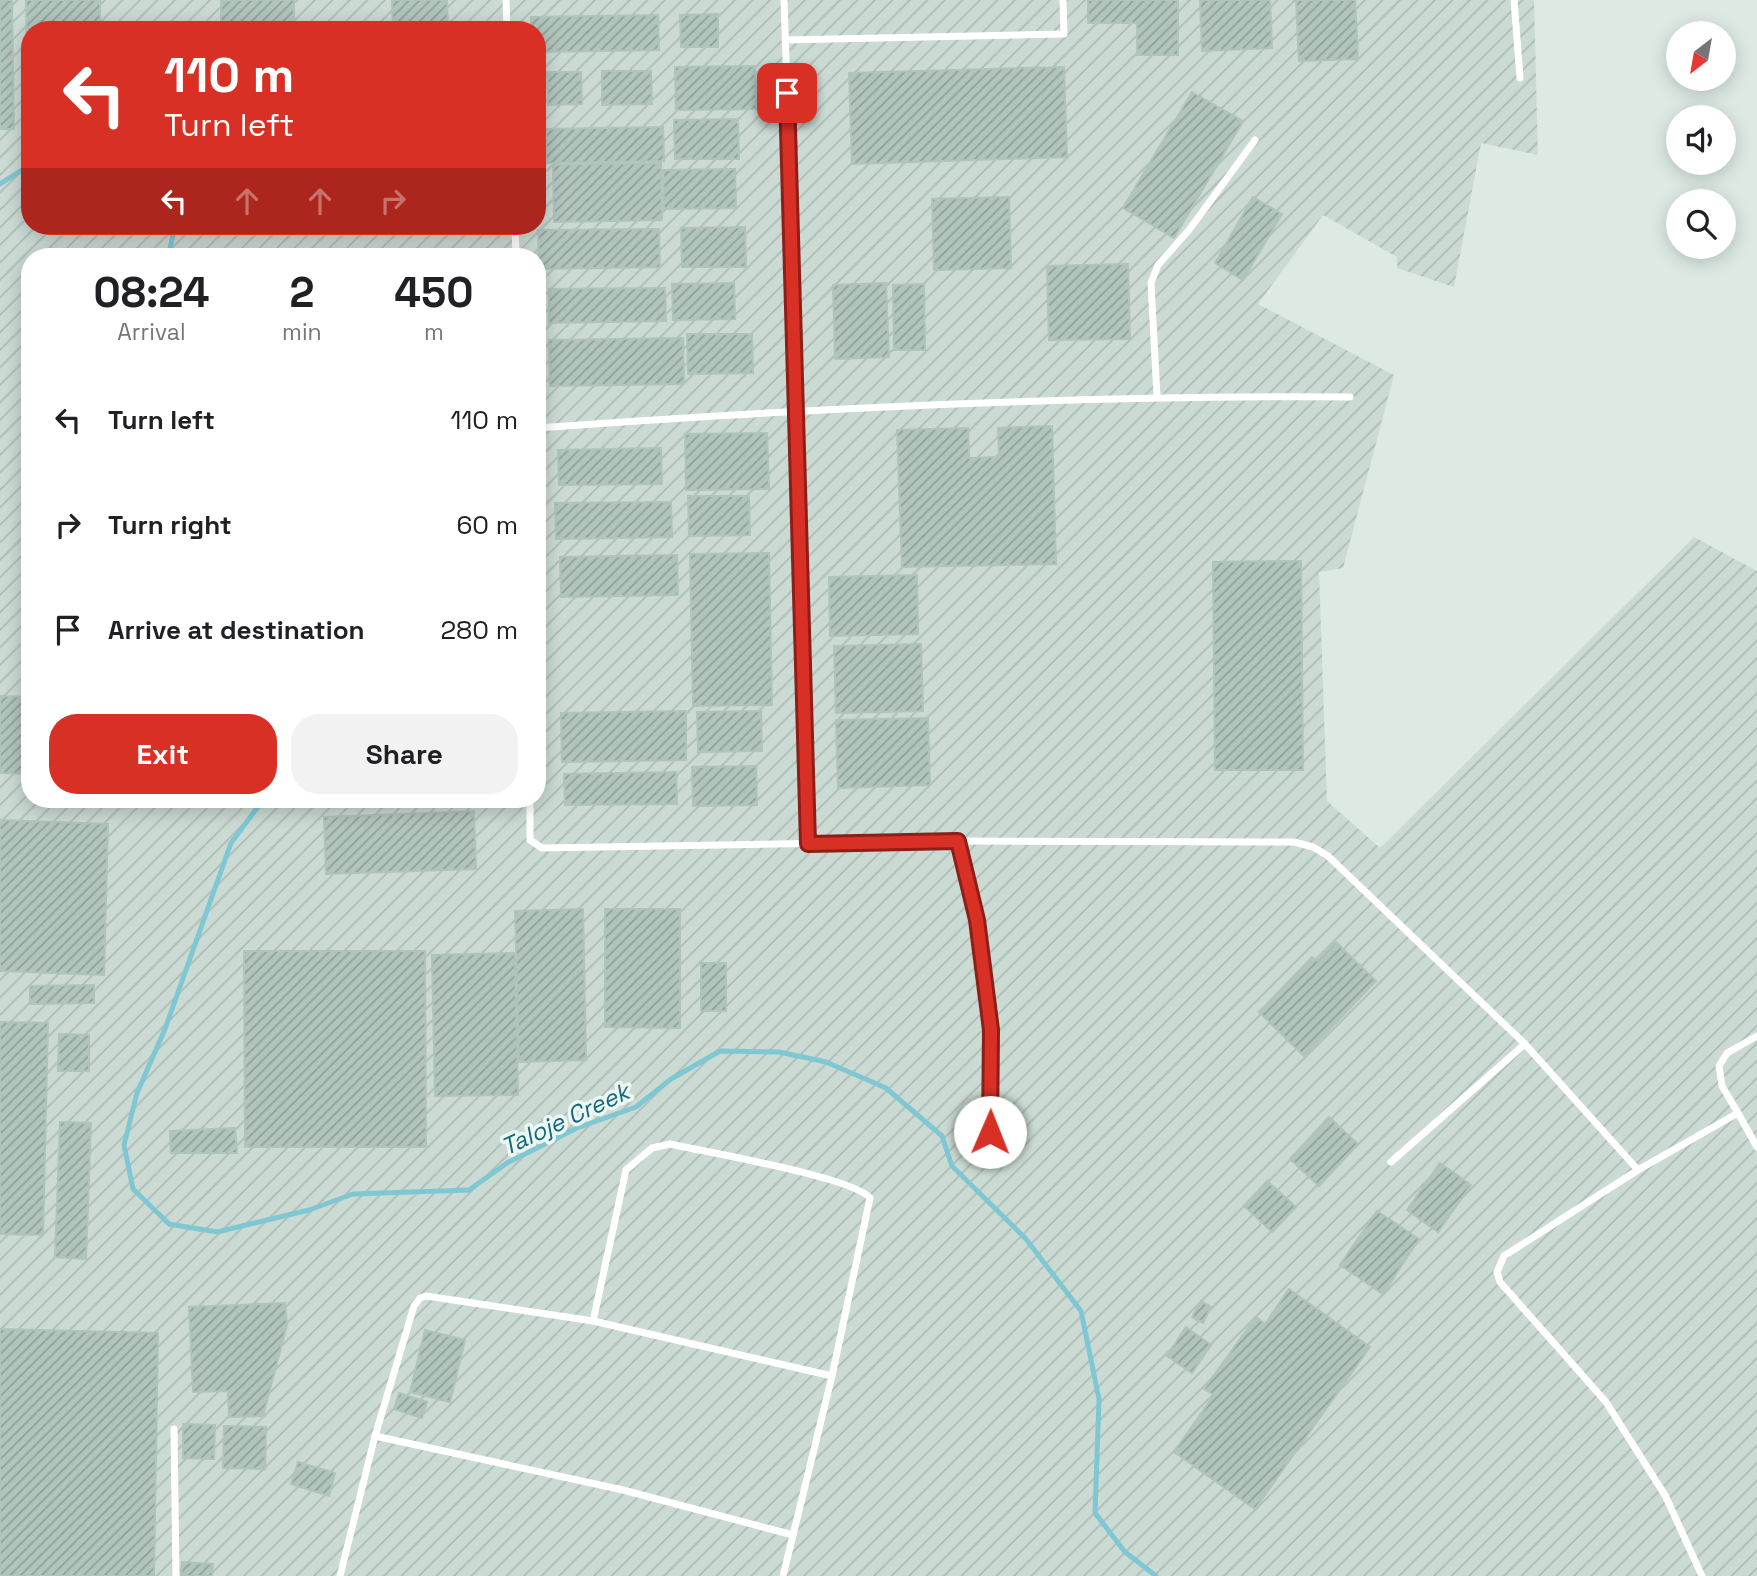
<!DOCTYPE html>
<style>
body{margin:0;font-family:"Space Grotesk",sans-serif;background:#f2f2f2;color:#202124;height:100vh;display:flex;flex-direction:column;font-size:26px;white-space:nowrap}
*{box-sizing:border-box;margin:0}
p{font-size:23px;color:#757577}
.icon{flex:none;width:38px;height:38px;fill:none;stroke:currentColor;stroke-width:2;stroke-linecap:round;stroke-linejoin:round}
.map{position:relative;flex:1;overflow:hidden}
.sheet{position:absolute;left:21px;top:248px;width:525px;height:560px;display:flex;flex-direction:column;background:#fff;border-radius:28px;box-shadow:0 4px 18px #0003}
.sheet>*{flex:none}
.hud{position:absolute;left:21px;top:21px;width:525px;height:214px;border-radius:28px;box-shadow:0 4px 18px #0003;background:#d93025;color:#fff;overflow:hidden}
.needle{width:46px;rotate:211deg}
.tools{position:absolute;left:1666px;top:21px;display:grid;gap:14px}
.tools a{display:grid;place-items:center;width:70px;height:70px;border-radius:50%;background:#fff;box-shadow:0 4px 18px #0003;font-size:35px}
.pin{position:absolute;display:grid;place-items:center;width:60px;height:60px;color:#fff;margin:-30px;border-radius:14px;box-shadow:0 4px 10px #0006}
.me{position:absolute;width:77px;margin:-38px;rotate:1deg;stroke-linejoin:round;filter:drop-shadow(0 0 5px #0008)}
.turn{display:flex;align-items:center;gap:24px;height:147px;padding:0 28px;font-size:32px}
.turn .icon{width:91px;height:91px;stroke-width:2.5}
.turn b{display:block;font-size:49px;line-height:60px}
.lanes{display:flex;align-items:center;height:66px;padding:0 28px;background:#0003;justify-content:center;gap:35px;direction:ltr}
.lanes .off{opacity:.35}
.eta{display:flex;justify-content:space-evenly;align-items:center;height:119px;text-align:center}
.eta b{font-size:42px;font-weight:700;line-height:49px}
.cta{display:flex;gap:14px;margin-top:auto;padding:14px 28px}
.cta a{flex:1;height:80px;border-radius:28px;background:#d93025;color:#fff;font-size:28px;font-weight:700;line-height:80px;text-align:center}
.cta a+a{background:#f2f2f2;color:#202124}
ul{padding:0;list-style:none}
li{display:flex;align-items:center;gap:21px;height:105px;padding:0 28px}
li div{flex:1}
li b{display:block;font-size:26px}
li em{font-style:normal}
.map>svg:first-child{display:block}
.industrial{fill:url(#industrial-furrows);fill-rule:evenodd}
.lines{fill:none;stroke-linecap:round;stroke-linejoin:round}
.stream{stroke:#80c7d4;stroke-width:5}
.building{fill:url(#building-hatch);stroke:#afc4bb;stroke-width:2}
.lane{stroke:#fff;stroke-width:7}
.route-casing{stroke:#8d1f18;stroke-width:18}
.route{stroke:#d93025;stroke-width:12}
.labels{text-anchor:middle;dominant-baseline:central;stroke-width:7;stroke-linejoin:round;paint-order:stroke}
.water-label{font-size:24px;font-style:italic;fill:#156879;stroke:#edf7f2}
</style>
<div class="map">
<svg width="1757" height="1576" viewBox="0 0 1757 1576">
<defs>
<pattern id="industrial-furrows" width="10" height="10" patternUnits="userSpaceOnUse" patternTransform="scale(1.75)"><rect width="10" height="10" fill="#cbdad3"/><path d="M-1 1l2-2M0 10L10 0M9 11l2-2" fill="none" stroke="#aebcb6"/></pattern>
<pattern id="building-hatch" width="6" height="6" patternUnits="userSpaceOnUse" patternTransform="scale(1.75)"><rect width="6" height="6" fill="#b2c5bd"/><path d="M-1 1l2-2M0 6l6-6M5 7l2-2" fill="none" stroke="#90a19a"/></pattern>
</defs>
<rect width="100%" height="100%" fill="#ddeae4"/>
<!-- industrial -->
<path class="industrial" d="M0 0H1534L1538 155 1481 143 1454 287 1397 268V257L1323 215 1258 304 1394 375 1343 568 1319 572 1327 801 1380 848 1694 537 1757 571V1576H0ZM30 30H537V226H30ZM30 257H537V800H30Z"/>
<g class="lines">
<!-- stream -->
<g class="stream">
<polyline points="0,184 30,165"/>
<polyline points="168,257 175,226"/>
<polyline points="263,800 231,843 165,1029 137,1093 124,1145 133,1189 169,1224 217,1232 309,1210 353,1194 469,1190 507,1163 577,1128 636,1107 671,1079 720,1051 779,1052 826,1062 886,1088 942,1136 952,1166 1026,1239 1081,1311 1099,1399 1095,1513 1125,1552 1156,1576"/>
</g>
</g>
<!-- building -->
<g class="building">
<polygon points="0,0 12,0 14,129 0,129"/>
<polygon points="26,0 100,0 100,30 30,30 30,74 27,74"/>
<polygon points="241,0 294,0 294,30 221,30 221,1"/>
<polygon points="392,0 447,0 448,30 393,30"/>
<polygon points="1088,0 1178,0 1178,55 1137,55 1137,23 1088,23"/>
<polygon points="1200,0 1270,0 1272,48 1202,51"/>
<polygon points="1296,0 1355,0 1358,59 1299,61"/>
<polygon points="718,14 718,47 681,47 680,15"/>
<polygon points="658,15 659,50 537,52 537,30 531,30 531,17"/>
<polygon points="755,66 756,109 676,110 675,67"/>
<polygon points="1064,67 1067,157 852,164 849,73"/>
<polygon points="602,71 651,71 652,104 602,105"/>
<polygon points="547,72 581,72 582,104 548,105"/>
<polygon points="1192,92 1243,121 1174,238 1123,208"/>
<polygon points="738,119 739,159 675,159 674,120"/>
<polygon points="663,127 664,161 546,163 546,129"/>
<polygon points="661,163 662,220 554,222 553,165"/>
<polygon points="735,169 736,208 664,209 663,170"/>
<polygon points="1009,197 1011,268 934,270 932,199"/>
<polygon points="1253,197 1282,214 1243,280 1215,263"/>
<polygon points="745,227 746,267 682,267 681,228"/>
<polygon points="659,229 660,267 539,269 538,230"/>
<polygon points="1128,264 1130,339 1049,340 1047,266"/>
<polygon points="734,283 735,319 673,320 672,284"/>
<polygon points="886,283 889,357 835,359 833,285"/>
<polygon points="924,284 925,350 894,350 893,285"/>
<polygon points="665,288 666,321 549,323 549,289"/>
<polygon points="687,334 752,334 753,373 688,374"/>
<polygon points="683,338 684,384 550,386 549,340"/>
<polygon points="1052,426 1056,564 902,567 897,430 968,428 969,458 999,457 998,428"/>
<polygon points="767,433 769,489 686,490 685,434"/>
<polygon points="661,448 662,484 559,485 558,450"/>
<polygon points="688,496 749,496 750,535 689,536"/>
<polygon points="671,502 672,537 556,539 555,503"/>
<polygon points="769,553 772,705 693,706 690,554"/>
<polygon points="677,555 678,595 561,597 560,557"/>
<polygon points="1301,561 1303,770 1215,770 1213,562"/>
<polygon points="917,575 918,634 830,636 829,577"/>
<polygon points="921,644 923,711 836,713 834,646"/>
<polygon points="0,696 30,697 30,774 0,773"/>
<polygon points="686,711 686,760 562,762 561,713"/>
<polygon points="761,711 762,751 698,752 697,712"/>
<polygon points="928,718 930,785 838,788 836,720"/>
<polygon points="756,766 757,805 693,806 692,767"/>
<polygon points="676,772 677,804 565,805 564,774"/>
<polygon points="474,811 476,869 326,874 324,817"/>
<polygon points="0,820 108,824 104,975 0,971"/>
<polygon points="583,909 586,1060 519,1062 515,911"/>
<polygon points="605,909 680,909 680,1028 605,1027"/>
<polygon points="1336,942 1376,981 1304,1056 1259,1012 1312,957 1317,961"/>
<polygon points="244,951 425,951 426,1147 245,1147"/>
<polygon points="515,953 518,1095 435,1096 432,955"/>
<rect x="701" y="963" width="25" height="48"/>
<polygon points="94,985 94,1003 30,1004 30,986"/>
<polygon points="0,1022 48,1023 43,1235 0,1234"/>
<polygon points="59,1034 89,1035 89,1071 58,1071"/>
<polygon points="1329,1117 1358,1144 1319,1186 1290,1159"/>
<polygon points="60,1122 91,1123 86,1259 55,1257"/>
<polygon points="235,1128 237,1153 171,1153 170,1131"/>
<polygon points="1440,1163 1471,1185 1438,1232 1407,1210"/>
<polygon points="1267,1181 1296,1207 1272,1232 1244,1206"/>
<polygon points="1377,1211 1419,1239 1383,1294 1340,1265"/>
<polygon points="1289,1289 1370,1347 1255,1509 1174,1452 1214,1395 1204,1389 1256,1317 1265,1324"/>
<polygon points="1201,1301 1211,1307 1203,1323 1192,1317"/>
<polygon points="285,1303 287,1325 263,1416 229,1417 228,1391 193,1392 189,1307"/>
<polygon points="1186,1327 1211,1345 1192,1373 1167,1356"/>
<polygon points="0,1329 158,1333 154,1576 0,1576"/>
<polygon points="425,1330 465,1340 450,1402 410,1392"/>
<polygon points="399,1393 427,1402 422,1418 394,1409"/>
<polygon points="183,1424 215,1425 214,1459 183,1458"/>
<polygon points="224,1426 266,1427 265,1469 223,1468"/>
<polygon points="298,1462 335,1473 329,1496 291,1484"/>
<polygon points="182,1562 213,1564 212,1576 181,1576"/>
</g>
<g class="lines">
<!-- lane -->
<g class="lane">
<polyline points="506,0 507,30"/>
<polyline points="784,0 798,409 808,844"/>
<polyline points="1514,0 1520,78"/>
<polyline points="785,40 1064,34 1063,0"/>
<polyline points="515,226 516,257"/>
<polyline points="1157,396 1151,283 1158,265 1189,230 1255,140"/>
<path d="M537 428C808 408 1078 395 1350 397"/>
<polyline points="530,800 530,840 542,848 958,841 1294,842 1313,847 1328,856 1525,1044 1638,1170"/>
<polyline points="958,841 977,920 991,1030 990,1132"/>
<polyline points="1738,1113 1722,1086 1719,1066 1727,1053 1757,1036"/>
<polyline points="1391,1162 1525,1044"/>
<path d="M593 1321 626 1170 652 1148 670 1144C705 1152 853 1177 870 1198L832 1376 783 1576"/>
<polyline points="174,1429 176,1576"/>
<polyline points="375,1436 623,1490 793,1535"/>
<polyline points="340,1576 375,1436 414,1306 420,1298 426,1296 593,1321 832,1376"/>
<polyline points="1702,1576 1665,1495 1606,1402 1500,1282 1497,1272 1504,1256 1638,1170 1738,1113 1757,1147"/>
</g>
</g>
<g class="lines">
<defs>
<polyline id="route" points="787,93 808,844 958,841 977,920 991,1030 990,1132"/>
</defs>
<!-- route casing -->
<use href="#route" class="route-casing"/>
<!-- route -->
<use href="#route" class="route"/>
</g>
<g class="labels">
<!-- water labels -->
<g class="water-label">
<text transform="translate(565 1119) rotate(-25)">Taloje Creek</text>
</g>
</g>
</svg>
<div class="tools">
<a><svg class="needle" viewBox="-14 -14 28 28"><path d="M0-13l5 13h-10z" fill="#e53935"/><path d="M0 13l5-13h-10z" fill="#757577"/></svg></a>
<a><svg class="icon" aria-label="sound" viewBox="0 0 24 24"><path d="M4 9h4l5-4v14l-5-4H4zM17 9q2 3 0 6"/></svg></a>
<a><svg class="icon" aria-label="search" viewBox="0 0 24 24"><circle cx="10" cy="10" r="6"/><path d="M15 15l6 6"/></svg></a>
</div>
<div class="pin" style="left:787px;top:93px;background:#d93025"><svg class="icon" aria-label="arrive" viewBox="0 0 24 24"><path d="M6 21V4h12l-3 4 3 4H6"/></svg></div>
<svg class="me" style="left:990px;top:1132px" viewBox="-20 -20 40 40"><circle r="19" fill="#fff"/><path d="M0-13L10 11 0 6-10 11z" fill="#d93025"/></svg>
<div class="hud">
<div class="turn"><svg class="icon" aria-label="left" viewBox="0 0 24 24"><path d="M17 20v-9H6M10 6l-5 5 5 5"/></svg><div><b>110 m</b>Turn left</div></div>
<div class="lanes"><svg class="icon" aria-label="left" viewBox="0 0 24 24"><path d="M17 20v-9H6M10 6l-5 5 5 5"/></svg><svg class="icon off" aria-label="ahead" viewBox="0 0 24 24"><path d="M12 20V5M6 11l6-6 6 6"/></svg><svg class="icon off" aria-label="ahead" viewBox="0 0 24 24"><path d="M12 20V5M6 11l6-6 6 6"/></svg><svg class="icon off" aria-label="right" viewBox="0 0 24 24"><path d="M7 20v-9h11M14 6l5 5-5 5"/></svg></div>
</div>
<section class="sheet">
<div class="eta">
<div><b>08:24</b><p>Arrival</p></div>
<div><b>2</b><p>min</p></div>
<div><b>450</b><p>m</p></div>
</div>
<ul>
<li><svg class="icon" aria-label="left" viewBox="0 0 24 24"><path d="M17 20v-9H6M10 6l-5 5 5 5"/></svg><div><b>Turn left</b></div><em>110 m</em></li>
<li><svg class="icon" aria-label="right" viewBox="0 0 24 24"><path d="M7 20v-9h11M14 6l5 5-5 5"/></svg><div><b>Turn right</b></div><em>60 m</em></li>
<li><svg class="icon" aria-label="arrive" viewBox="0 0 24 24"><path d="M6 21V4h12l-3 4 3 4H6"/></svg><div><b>Arrive at destination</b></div><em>280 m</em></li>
</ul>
<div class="cta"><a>Exit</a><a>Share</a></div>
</section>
</div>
